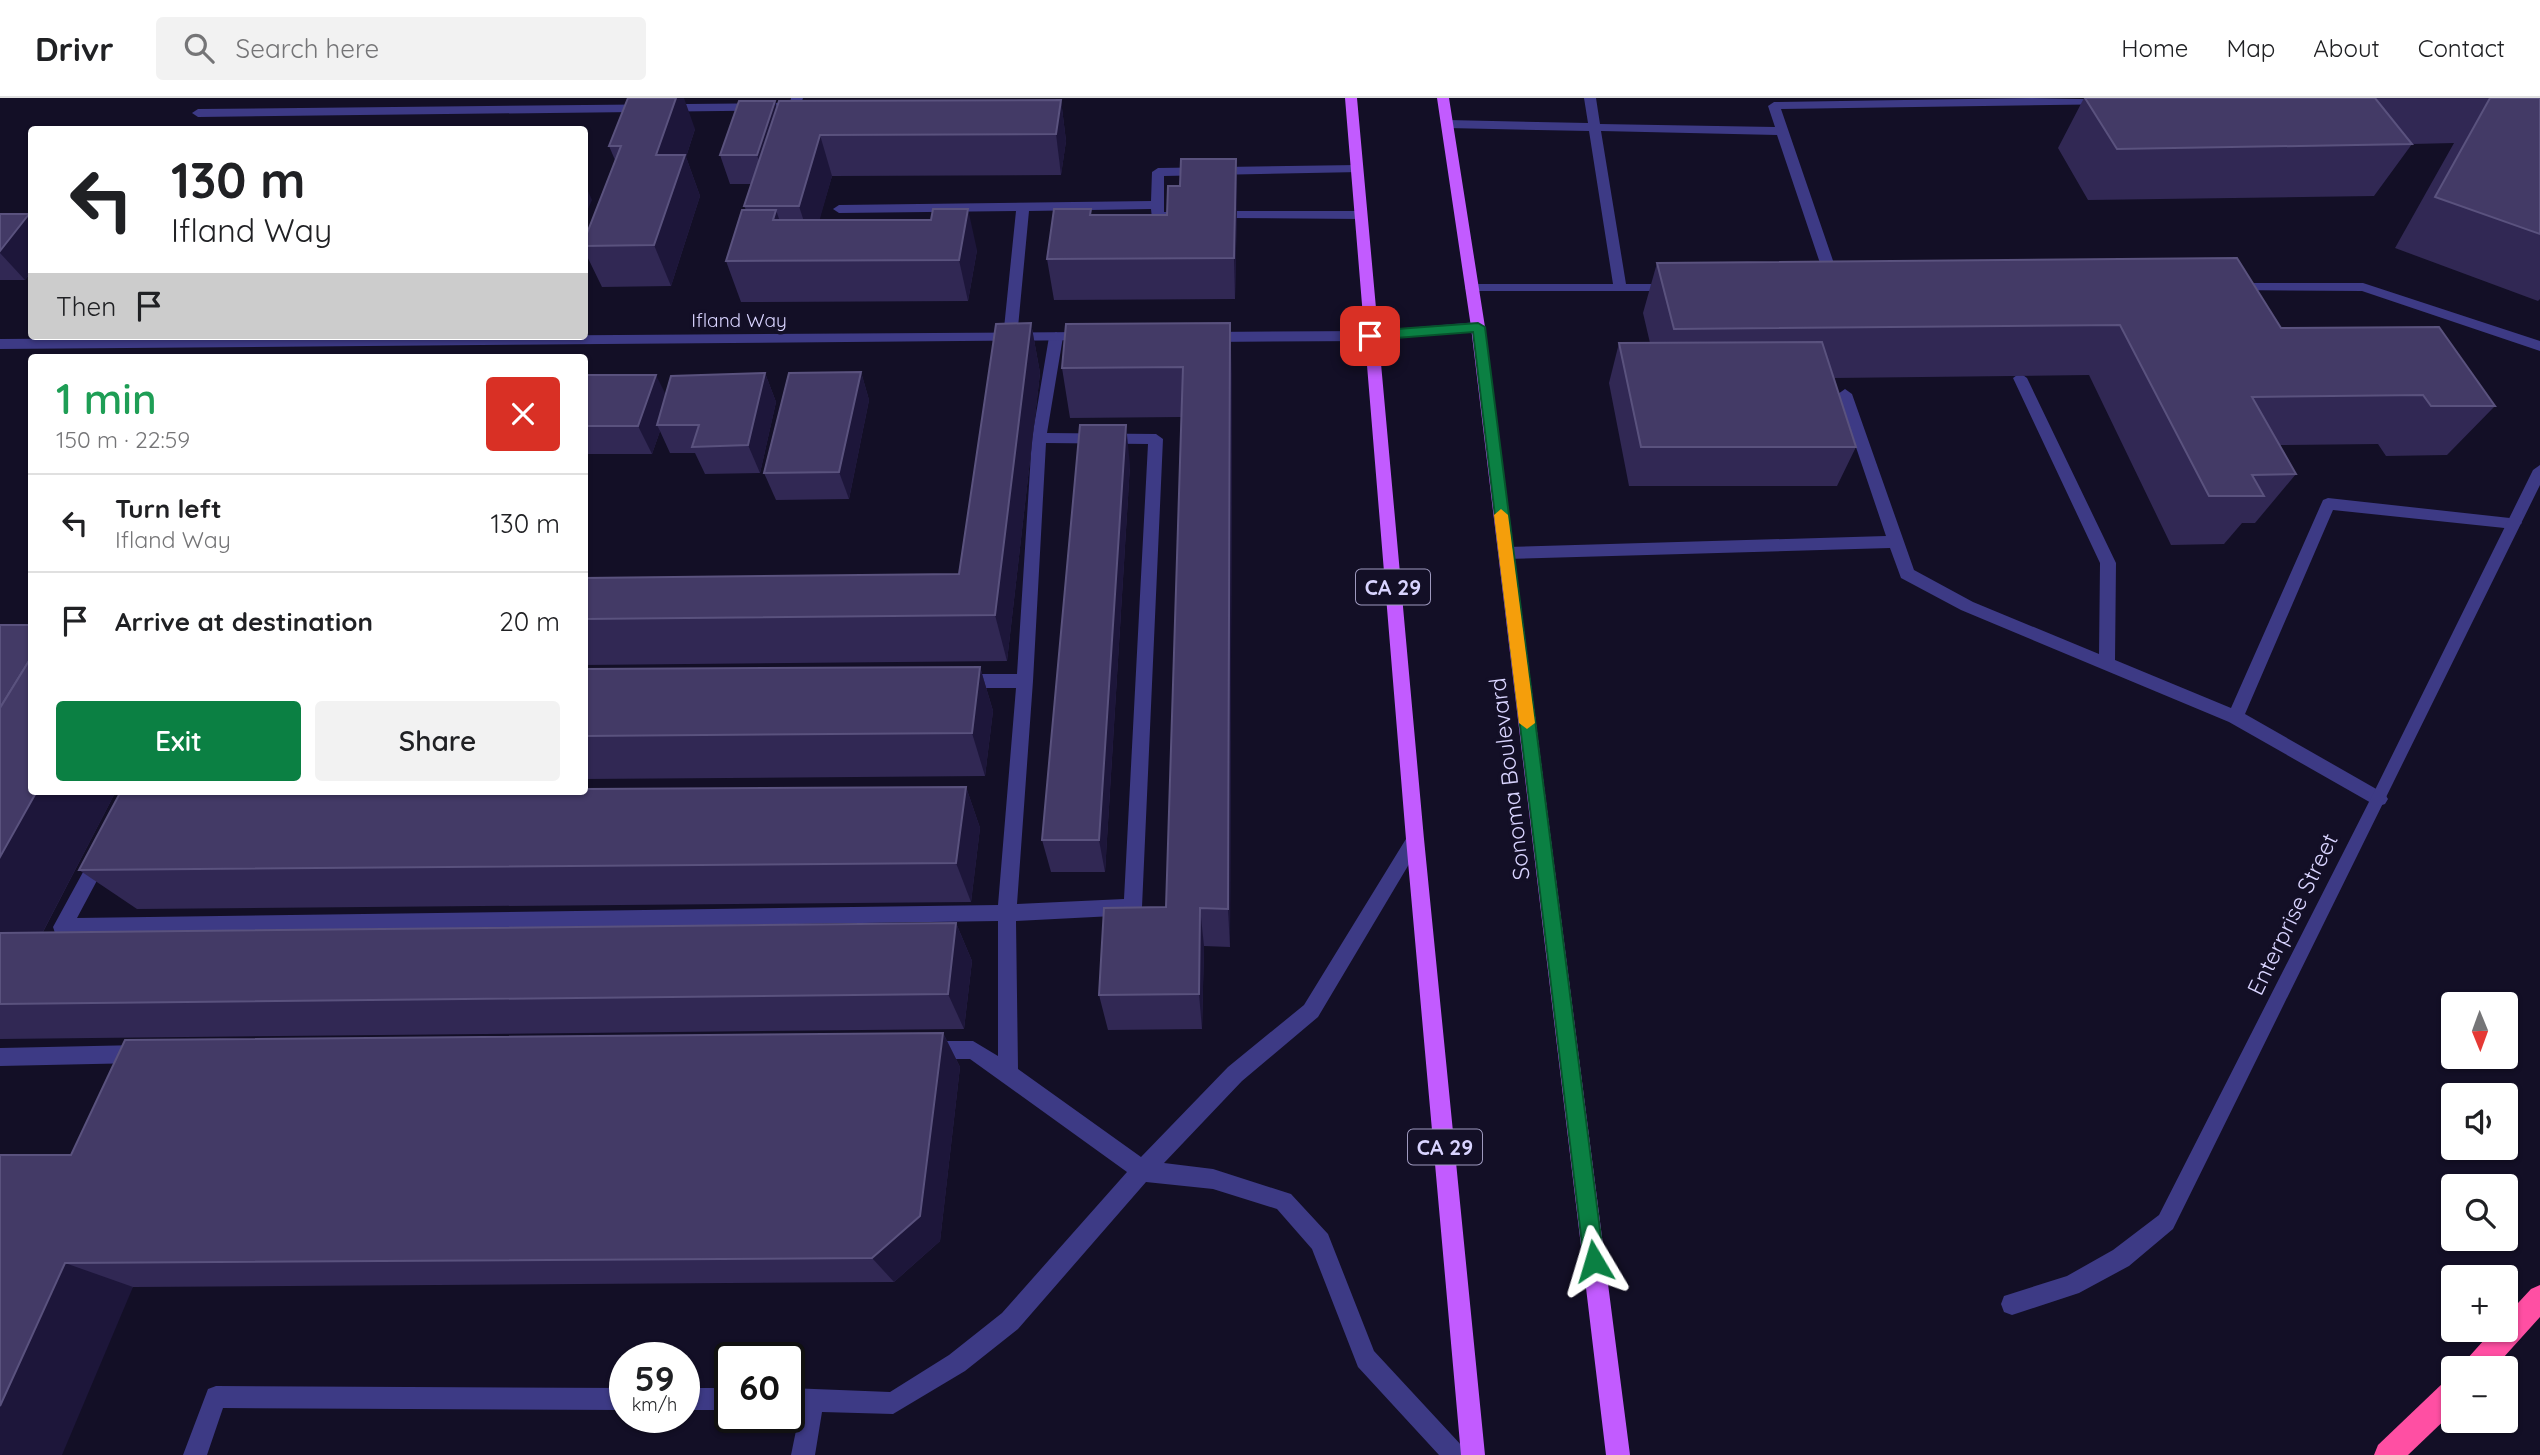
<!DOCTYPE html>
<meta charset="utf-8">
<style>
body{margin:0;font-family:Quicksand,sans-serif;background:#f2f2f2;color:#202124;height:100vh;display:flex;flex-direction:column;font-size:26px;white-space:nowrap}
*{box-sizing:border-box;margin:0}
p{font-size:23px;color:#757577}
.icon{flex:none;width:38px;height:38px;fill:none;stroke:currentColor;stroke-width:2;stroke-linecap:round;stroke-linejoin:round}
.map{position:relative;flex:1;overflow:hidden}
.details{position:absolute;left:28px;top:256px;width:560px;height:441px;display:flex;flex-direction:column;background:#fff;border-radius:7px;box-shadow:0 2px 5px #0004}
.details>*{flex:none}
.guide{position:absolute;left:28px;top:28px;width:560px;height:214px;border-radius:7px;box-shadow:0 2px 5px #0004;background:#fff;color:#202124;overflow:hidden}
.needle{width:46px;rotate:179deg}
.tools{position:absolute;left:2441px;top:894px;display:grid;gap:14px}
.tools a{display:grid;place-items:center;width:77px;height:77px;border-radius:7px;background:#fff;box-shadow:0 2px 5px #0004;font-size:35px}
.speed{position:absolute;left:609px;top:1244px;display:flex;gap:14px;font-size:35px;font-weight:700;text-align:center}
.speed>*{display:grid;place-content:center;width:91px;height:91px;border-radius:50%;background:#fff;box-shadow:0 2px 5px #0004;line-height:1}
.speed small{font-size:18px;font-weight:400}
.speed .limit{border:4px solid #111;border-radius:10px;background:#fff;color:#111}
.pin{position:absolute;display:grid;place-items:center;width:60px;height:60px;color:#fff;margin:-30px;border-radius:14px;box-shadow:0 4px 10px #0006}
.me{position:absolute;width:77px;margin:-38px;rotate:353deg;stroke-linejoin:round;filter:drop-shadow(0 0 5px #0008)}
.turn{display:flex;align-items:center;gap:24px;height:147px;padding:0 28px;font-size:32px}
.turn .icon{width:91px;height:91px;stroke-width:2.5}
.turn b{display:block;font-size:49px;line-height:60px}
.then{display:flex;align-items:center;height:66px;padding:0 28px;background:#0003;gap:14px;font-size:26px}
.round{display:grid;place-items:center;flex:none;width:74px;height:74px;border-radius:7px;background:#f2f2f2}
.overview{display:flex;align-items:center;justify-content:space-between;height:119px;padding:0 28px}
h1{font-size:42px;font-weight:600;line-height:52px;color:#1e9e55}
.cta{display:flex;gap:14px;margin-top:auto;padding:14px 28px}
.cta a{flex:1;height:80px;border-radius:7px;background:#0b8043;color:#fff;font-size:28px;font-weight:600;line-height:80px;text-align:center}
.cta a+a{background:#f2f2f2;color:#202124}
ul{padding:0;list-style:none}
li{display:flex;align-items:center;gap:21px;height:98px;padding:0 28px;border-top:2px solid #e0e0e0}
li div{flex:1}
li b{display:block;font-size:26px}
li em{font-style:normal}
header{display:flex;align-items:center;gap:42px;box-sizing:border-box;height:98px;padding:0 35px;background:#fff;border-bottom:2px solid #e0e0e0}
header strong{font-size:33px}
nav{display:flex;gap:38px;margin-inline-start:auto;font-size:24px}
.search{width:490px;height:63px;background:#f2f2f2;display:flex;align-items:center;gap:18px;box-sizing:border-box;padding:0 24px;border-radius:7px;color:#757577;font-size:26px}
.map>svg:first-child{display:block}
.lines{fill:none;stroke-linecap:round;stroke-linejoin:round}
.lane{fill:#3d3a85;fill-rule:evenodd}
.street{fill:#3d3a85;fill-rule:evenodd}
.primary{fill:#c25bff;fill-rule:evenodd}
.highway{fill:#ff4fa3;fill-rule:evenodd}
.wall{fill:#312854}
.shaded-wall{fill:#1d163a}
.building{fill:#433a66;stroke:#5a527e;stroke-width:2}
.route{fill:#0b8043;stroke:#07532c;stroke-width:2}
.slow{fill:#f59e0b}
.labels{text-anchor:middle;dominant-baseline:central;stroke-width:7;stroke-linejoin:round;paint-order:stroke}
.far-street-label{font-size:19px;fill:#d9d4ff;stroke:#130f26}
.shield{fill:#130f26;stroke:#9e99be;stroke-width:2}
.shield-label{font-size:21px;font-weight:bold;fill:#d9d4ff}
.street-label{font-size:23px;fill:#d9d4ff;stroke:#130f26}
</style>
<header>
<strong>Drivr</strong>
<div class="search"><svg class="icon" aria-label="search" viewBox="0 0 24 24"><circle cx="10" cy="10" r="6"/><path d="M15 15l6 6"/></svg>Search here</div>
<nav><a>Home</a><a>Map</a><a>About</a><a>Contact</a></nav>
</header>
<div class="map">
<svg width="2540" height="1357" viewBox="0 0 2540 1357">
<rect width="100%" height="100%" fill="#130f26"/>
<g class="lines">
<!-- lane -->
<g class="lane">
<polygon points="1584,0 1596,0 1600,26 1775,29 1768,8 1774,4 2031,0 2130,2 2124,6 1781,11 1841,186 1834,190 1827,186 1777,37 1601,33 1626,186 1674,186 1681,190 1679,193 1467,193 1465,190 1472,186 1613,186 1589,33 1447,30 1441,26 1447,22 1588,25"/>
<polygon points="1357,67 1361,68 1361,74 1164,78 1164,114 1186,114 1186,120 1181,121 1152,121 1151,111 1029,113 1017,240 1010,245 1003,240 1016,113 839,115 833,111 839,107 1151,103 1152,74 1158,70"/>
<polygon points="1236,113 1361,113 1367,117 1361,121 1231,120 1231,114"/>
<polygon points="2234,185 2363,185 2540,243 2540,253 2362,193 2229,192 2229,186"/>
<path d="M1056 234 1063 239 1047 335 1156 336 1163 341 1142 809 1140 815 1133 817 1016 823 1018 971 1141 1059 1228 969 1304 907 1409 736 1415 733 1421 736 1424 741 1421 746 1318 919 1242 983 1164 1065 1213 1071 1291 1096 1328 1136 1374 1253 1463 1349 1467 1357H1439L1358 1269 1312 1151 1277 1111 1213 1091 1146 1084 1018 1231 965 1273 893 1316 822 1314 815 1357H791L800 1313 789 1312V1290L890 1294 949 1257 1002 1215 1127 1074 970 961H931L924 959 921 952 924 945 931 943H973L998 958V823L62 837 55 835 53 829 94 754 100 752 106 754 109 760 77 820 998 807 1016 590H961L955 588 953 583 955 578 961 576H1017L1032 340 1049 239ZM1046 345 1148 346 1124 801 1017 806 1033 583Z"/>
<polygon points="2020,275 2027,280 2116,465 2115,562 2231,610 2323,402 2328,400 2519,421 2522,425 2514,431 2333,412 2245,616 2385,696 2388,701 2385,706 2379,708 2373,706 2229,624 1961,512 1901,480 1890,450 1506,461 1498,455 1506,449 1886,438 1838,296 1845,291 1852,296 1914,472 1973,504 2099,556 2100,465 2013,280"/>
<polygon points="140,947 147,949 150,956 147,963 140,965 0,968 0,950"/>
<polygon points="216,1288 625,1290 625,1312 223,1310 207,1357 183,1357 208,1291"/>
<rect x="684" y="1290" width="46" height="22"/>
</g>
<!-- street -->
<g class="street">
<polygon points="791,0 803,0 799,12 198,19 192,15 198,11 790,5"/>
<polygon points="1478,224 1485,229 1483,232 1370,243 1207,244 1200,239 1207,234 1370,233"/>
<polygon points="1088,234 1095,239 1093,242 0,251 0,241"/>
<polygon points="2540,367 2540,387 2173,1131 2129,1168 2079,1195 2012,1217 2004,1214 2001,1206 2004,1198 2067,1178 2113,1152 2159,1117 2373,696 2533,372"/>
</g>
<!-- primary -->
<g class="primary">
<polygon points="1345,0 1357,0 1424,741 1485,1357 1461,1357 1406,741"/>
<polygon points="1437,0 1449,0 1485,229 1630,1357 1606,1357 1471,229"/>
</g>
<!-- highway -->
<g class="highway">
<polygon points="2540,1187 2540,1219 2494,1270 2463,1270 2467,1261 2493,1232 2506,1232 2506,1218 2531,1191"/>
<polygon points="2454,1281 2454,1313 2408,1357 2374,1357 2378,1347 2444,1284"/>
</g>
</g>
<!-- wall -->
<g class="wall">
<polygon points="2084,0 2540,0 2540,201 2538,203 2395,150 2454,45 2412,46 2374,98 2088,102 2058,50"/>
<polygon points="1061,2 1066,43 1061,77 832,78 819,122 977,152 968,203 741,204 726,163 746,112 744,108 751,86 730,86 720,57 775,3 776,9"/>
<polygon points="695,31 686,59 700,98 671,188 602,189 584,152 584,143 615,62 609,48"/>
<polygon points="1236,61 1237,102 1235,201 1054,202 1047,161 1091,117 1167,117 1180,88"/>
<polygon points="0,116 29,116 32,119 32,173 25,182 0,182"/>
<polygon points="1657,165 2281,230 2495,308 2447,357 2386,358 2378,346 2279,347 2296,376 2255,425 2242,425 2224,446 2171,447 2089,277 1834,280 1856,349 1837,388 1629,388 1609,285 1619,245 1650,245 1643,215"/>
<polygon points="1031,225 1040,275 1007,563 584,567 584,480 959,476"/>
<polygon points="1066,226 1232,275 1230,849 1204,848 1202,931 1108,932 1099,897 1166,809 1181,319 1070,320 1062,270"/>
<polygon points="861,274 869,302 849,401 776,402 764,375"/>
<polygon points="765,275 776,304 760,375 705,376 695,355 670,355 660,333 652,356 584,356 584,277 666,297"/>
<polygon points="1130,367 1105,774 1051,774 1042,742"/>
<polygon points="0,527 32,693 116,693 43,834 956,825 972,863 964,931 0,941"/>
<polygon points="980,569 993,613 985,678 584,681 584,571"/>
<polygon points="966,689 980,730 971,804 137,811 79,772"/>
<polygon points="943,935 960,969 940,1143 894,1184 133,1189 0,1357 71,1057"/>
</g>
<!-- shaded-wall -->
<g class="shaded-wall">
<polygon points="676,0 684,0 695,31 686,59 700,98 671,188 654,147 656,57"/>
<polygon points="1061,2 1066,43 1061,77 1056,36"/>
<polygon points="775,3 784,32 766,86 757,57"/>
<polygon points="820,37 832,78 812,149 799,108"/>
<polygon points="1236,61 1237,102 1235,201 1234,160"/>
<polygon points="584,84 592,102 584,120"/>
<polygon points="968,111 977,152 968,203 959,162"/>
<polygon points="776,112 790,153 773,122"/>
<polygon points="29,116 32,119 32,173 25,182 0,155 0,153"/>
<polygon points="1031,225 1040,275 1007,563 995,517"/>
<polygon points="1230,225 1232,275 1230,849 1228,811"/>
<polygon points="861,274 869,302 849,401 839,374"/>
<polygon points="765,275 776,304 760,375 748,347"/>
<polygon points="656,277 670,305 657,327 660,333 652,356 638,328"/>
<polygon points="1126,327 1130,367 1105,774 1099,742"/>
<polygon points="980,569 993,613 985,678 972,635"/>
<polygon points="966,689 980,730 971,804 956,765"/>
<polygon points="37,693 116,693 23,872 0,859 0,759"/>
<polygon points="1200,810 1204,848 1202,931 1199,896"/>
<polygon points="956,825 972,863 964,931 948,896"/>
<polygon points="943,935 960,969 940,1143 894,1184 872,1160"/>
<polygon points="65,1165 133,1189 62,1357 0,1357 0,1308"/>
</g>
<!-- building -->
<g class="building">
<polygon points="628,0 676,0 656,57 685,57 654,147 584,148 584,143 621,48 609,48"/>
<polygon points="2085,0 2375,0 2412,46 2117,51"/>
<polygon points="2490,0 2540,0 2540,136 2435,99"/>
<polygon points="1061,2 1056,36 820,37 799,108 744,108 779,3"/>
<polygon points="739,3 775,3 757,57 720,57"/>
<polygon points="1181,61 1236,61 1234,160 1047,161 1054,111 1091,111 1090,117 1167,117 1168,88 1180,88"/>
<polygon points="933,111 968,111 959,162 726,163 742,112 776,112 773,122 931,122"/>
<polygon points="0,116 29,116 0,153"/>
<polygon points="2237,160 2281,230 2439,229 2495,308 2431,308 2423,297 2252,299 2296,376 2252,377 2264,398 2209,398 2120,227 1674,231 1657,165"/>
<polygon points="1031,225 995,517 584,521 584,480 959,476 996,226"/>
<polygon points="1230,225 1228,811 1200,810 1199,896 1099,897 1104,810 1166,809 1183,269 1062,270 1066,226"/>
<polygon points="1822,244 1856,349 1641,349 1619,245"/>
<polygon points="861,274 839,374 764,375 789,275"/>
<polygon points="765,275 748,347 692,349 699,327 657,327 671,278"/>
<polygon points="584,277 656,277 638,328 584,328"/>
<polygon points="1080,327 1126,327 1099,742 1042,742"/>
<polygon points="0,527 32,527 32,558 0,610"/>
<polygon points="32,558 32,693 37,693 0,759 0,610"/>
<polygon points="980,569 972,635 584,638 584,571"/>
<polygon points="966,689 956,765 79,772 120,695 584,693 584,691"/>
<polygon points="956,825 948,896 0,906 0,835"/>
<polygon points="943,935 920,1118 872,1160 65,1165 0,1308 0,1057 71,1057 125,942"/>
</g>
<!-- route -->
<polygon class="route" points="1478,225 1485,229 1604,1163 1601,1169 1594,1172 1587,1169 1584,1163 1473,234 1370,242 1364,238 1370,233"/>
<!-- slow -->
<polygon class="slow" points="1501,411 1508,417 1535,625 1527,631 1519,625 1494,417"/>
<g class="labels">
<!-- far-street labels -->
<g class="far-street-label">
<text x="739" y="222">Ifland Way</text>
</g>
<!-- shield labels -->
<g class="shield">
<rect x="1356" y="471.5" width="74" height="35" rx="5"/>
<rect x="1408" y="1031.5" width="74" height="35" rx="5"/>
</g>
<g class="shield-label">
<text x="1393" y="489">CA 29</text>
<text x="1445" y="1049">CA 29</text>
</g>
<!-- street labels -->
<g class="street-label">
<text transform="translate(1509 681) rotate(-97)">Sonoma Boulevard</text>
<text transform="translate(2292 816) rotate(-64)">Enterprise Street</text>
</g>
</g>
</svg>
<div class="tools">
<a><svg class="needle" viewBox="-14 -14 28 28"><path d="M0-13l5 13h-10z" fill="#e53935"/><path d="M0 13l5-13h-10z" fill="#757577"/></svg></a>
<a><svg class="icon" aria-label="sound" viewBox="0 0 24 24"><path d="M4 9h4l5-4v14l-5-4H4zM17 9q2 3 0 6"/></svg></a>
<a><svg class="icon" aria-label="search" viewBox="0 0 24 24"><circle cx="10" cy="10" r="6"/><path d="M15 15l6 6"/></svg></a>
<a>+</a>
<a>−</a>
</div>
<div class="speed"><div>59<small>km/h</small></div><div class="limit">60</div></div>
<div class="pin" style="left:1370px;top:238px;background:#d93025"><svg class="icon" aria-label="arrive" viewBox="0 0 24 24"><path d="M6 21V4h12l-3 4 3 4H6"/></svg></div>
<svg class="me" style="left:1594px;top:1163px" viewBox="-20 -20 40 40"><path d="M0-17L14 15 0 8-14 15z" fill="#0b8043" stroke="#fff" stroke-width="4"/></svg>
<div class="guide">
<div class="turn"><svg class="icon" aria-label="left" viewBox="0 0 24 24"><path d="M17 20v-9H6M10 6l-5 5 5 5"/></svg><div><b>130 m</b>Ifland Way</div></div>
<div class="then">Then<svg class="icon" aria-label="arrive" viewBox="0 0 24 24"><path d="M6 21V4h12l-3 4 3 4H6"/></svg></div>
</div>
<section class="details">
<div class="overview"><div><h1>1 min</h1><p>150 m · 22:59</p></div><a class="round" style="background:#d93025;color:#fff"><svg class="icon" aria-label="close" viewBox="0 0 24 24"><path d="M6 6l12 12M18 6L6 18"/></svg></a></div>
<ul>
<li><svg class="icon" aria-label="left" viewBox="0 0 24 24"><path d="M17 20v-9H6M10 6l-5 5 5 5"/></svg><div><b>Turn left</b><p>Ifland Way</p></div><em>130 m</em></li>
<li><svg class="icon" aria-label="arrive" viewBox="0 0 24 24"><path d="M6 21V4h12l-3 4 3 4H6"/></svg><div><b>Arrive at destination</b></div><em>20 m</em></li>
</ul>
<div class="cta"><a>Exit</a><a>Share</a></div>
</section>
</div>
